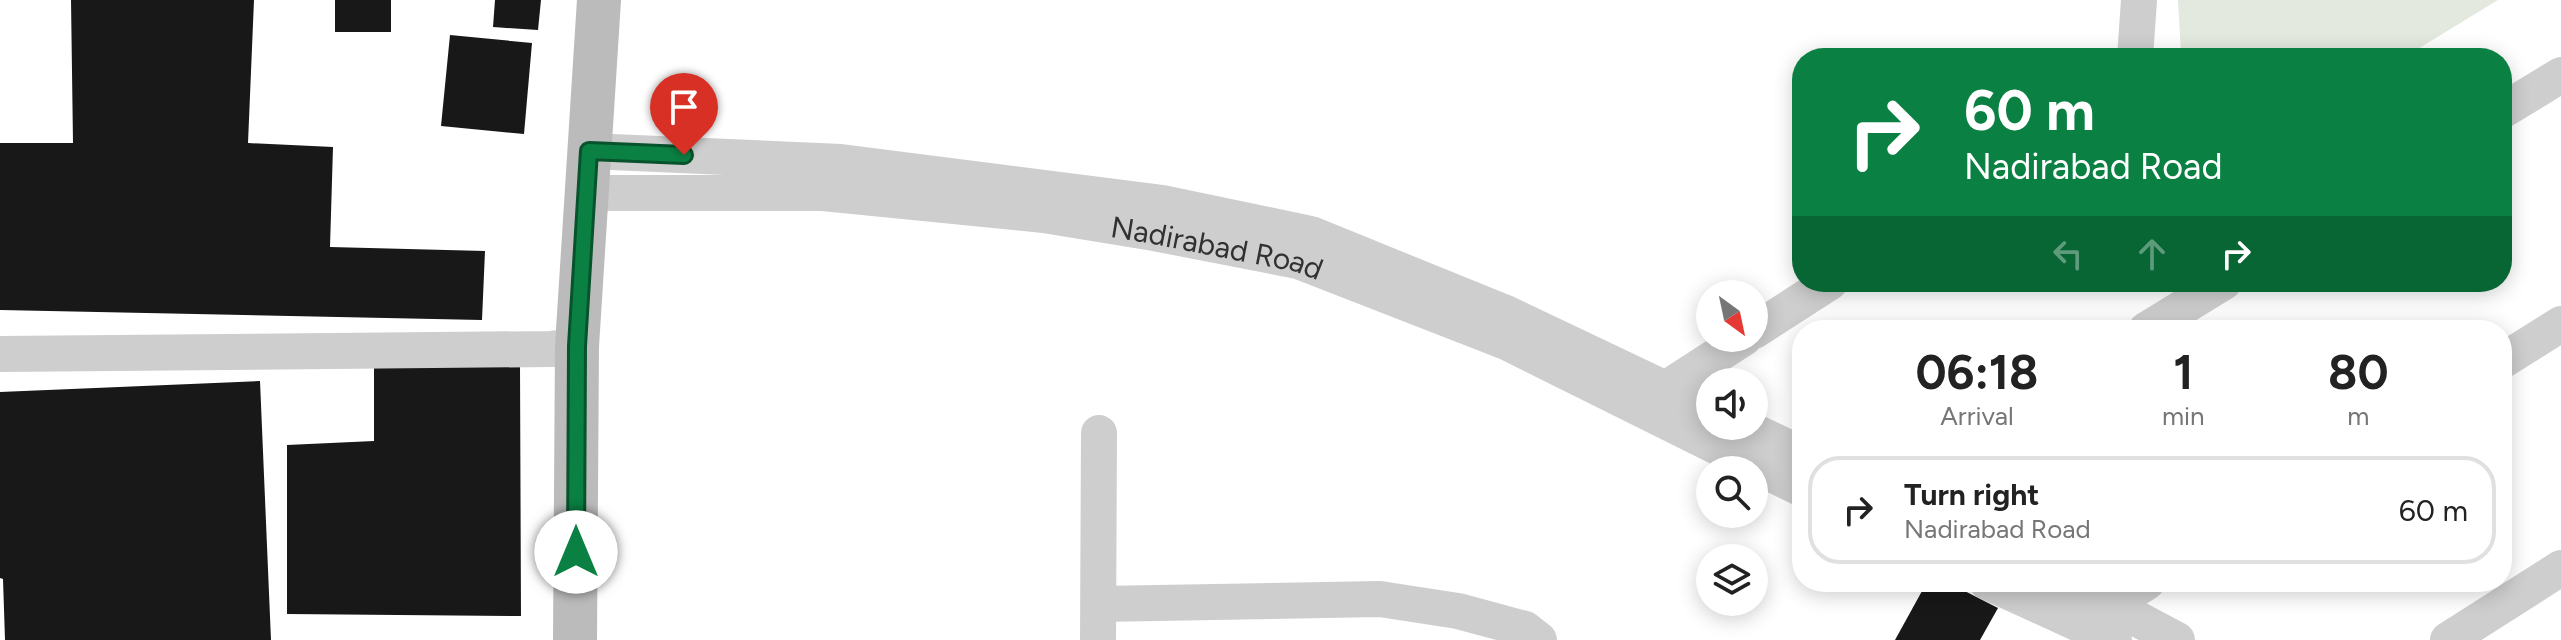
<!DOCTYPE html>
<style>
body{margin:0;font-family:Figtree,sans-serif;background:#f6f6f6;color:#222;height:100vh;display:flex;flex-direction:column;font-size:30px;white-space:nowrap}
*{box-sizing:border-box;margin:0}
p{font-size:26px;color:#767676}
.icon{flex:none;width:44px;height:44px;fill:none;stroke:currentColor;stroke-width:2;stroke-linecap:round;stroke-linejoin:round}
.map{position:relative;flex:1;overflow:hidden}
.panel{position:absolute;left:1792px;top:320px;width:720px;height:272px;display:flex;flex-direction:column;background:#fff;border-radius:32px;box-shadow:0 4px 20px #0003}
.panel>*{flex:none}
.banner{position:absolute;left:1792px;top:48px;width:720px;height:244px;border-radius:32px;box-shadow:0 4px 20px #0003;background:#0b8043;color:#fff;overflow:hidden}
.needle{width:52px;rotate:147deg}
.tools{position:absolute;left:1696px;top:280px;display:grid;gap:16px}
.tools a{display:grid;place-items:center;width:72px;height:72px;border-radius:50%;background:#fff;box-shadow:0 4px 20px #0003;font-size:40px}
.pin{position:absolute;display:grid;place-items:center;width:68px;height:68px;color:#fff;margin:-82px -34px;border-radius:50% 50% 50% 0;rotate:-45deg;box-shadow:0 0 8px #0007}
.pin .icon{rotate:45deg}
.me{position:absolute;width:88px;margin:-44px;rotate:0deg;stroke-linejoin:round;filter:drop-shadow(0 0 6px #0008)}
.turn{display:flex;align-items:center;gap:28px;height:168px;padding:0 40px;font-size:36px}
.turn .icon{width:104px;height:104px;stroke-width:2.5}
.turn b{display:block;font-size:56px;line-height:68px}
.lanes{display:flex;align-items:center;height:76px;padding:0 40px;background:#0003;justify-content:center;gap:40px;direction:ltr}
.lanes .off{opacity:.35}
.eta{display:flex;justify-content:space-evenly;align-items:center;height:136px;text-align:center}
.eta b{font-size:48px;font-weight:700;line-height:56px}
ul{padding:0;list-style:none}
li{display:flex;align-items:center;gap:24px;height:108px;margin:0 16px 12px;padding:0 24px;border:4px solid #e0e0e0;border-radius:32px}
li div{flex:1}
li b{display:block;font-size:30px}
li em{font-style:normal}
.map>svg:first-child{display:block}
.green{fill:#e3e9de}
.building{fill:#181818}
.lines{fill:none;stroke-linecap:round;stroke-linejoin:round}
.minor{stroke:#cecece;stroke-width:36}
.secondary{stroke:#bbb;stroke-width:44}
.route-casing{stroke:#07532c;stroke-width:20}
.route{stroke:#0b8043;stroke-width:14}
.labels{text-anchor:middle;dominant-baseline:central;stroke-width:8;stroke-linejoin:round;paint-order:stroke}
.street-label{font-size:30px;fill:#313131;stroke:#fff}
</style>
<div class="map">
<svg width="2561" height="640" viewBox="0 0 2561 640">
<rect width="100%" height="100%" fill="#fff"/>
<!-- green -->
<polygon class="green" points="2178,0 2498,0 2403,58 2177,58 2181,54"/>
<!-- building -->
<g class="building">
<polygon points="71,0 254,0 248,143 333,147 330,247 485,251 482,320 0,310 0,143 73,143"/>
<rect x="335" y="0" width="56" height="32"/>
<polygon points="495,0 541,0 538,30 493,27"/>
<polygon points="450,35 532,43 524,134 441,126"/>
<polygon points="374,366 520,366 521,616 287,614 287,445 374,441"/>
<polygon points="260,381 271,640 5,640 3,579 0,578 0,392"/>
<polygon points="1927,582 1947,582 1998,608 1980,640 1895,640"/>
</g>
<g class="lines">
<!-- minor -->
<g class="minor">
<polyline points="2135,58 2139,0"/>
<polyline points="2502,111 2561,75"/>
<polyline points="589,151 841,162 1163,203 1311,234 1508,314 1710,410"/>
<path id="s1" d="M585 193H823L1044 215 1154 233 1298 261 1506 342 1802 489"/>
<polyline points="2146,330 2224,282"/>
<polyline points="1754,331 1830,282"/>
<polyline points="0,354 551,349 577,346"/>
<polyline points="2502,361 2561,324"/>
<polyline points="1665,389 1744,338"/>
<polyline points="1743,426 1802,454"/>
<polyline points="1987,582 2114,640"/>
<polyline points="2062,582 2111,605 2177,640"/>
<polyline points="1099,604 1380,599 1458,611 1525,629 1539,640"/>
<polyline points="2111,605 2147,582"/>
<polyline points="1098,640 1099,433"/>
<polyline points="2448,640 2561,568"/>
</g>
<!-- secondary -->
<polyline class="secondary" points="575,640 577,346 599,0"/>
</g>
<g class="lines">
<defs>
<polyline id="route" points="576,552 577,346 589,151 684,155"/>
</defs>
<!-- route casing -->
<use href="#route" class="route-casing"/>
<!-- route -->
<use href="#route" class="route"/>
</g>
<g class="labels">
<!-- street labels -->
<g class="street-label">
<text stroke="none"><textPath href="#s1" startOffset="636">Nadirabad Road</textPath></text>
</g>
</g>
</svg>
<div class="tools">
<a><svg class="needle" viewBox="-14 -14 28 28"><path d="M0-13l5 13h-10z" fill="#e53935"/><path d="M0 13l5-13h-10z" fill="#767676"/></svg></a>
<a><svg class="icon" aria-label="sound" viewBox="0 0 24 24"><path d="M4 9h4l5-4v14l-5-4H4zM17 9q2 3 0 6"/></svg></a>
<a><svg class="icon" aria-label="search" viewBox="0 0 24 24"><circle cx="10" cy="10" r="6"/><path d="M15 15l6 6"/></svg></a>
<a><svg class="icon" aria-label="layers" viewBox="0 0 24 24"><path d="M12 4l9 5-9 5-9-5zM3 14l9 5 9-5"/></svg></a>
</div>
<div class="pin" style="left:684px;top:155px;background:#d93025"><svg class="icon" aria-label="arrive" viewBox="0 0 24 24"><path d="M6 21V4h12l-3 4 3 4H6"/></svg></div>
<svg class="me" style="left:576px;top:552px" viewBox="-20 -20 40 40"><circle r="19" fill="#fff"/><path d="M0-13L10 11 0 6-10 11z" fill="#0b8043"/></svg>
<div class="banner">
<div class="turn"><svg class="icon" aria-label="right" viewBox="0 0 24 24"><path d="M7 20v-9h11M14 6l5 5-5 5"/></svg><div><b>60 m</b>Nadirabad Road</div></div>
<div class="lanes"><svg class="icon off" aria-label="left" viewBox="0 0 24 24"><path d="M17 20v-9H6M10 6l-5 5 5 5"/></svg><svg class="icon off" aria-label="ahead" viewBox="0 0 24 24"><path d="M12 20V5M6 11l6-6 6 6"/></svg><svg class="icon" aria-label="right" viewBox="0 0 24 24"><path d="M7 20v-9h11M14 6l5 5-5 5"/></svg></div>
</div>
<section class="panel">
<div class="eta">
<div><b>06:18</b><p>Arrival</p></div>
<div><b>1</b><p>min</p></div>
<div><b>80</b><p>m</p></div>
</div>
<ul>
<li><svg class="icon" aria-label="right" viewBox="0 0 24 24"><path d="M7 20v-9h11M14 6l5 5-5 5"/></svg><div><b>Turn right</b><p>Nadirabad Road</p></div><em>60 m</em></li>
</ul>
</section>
</div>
